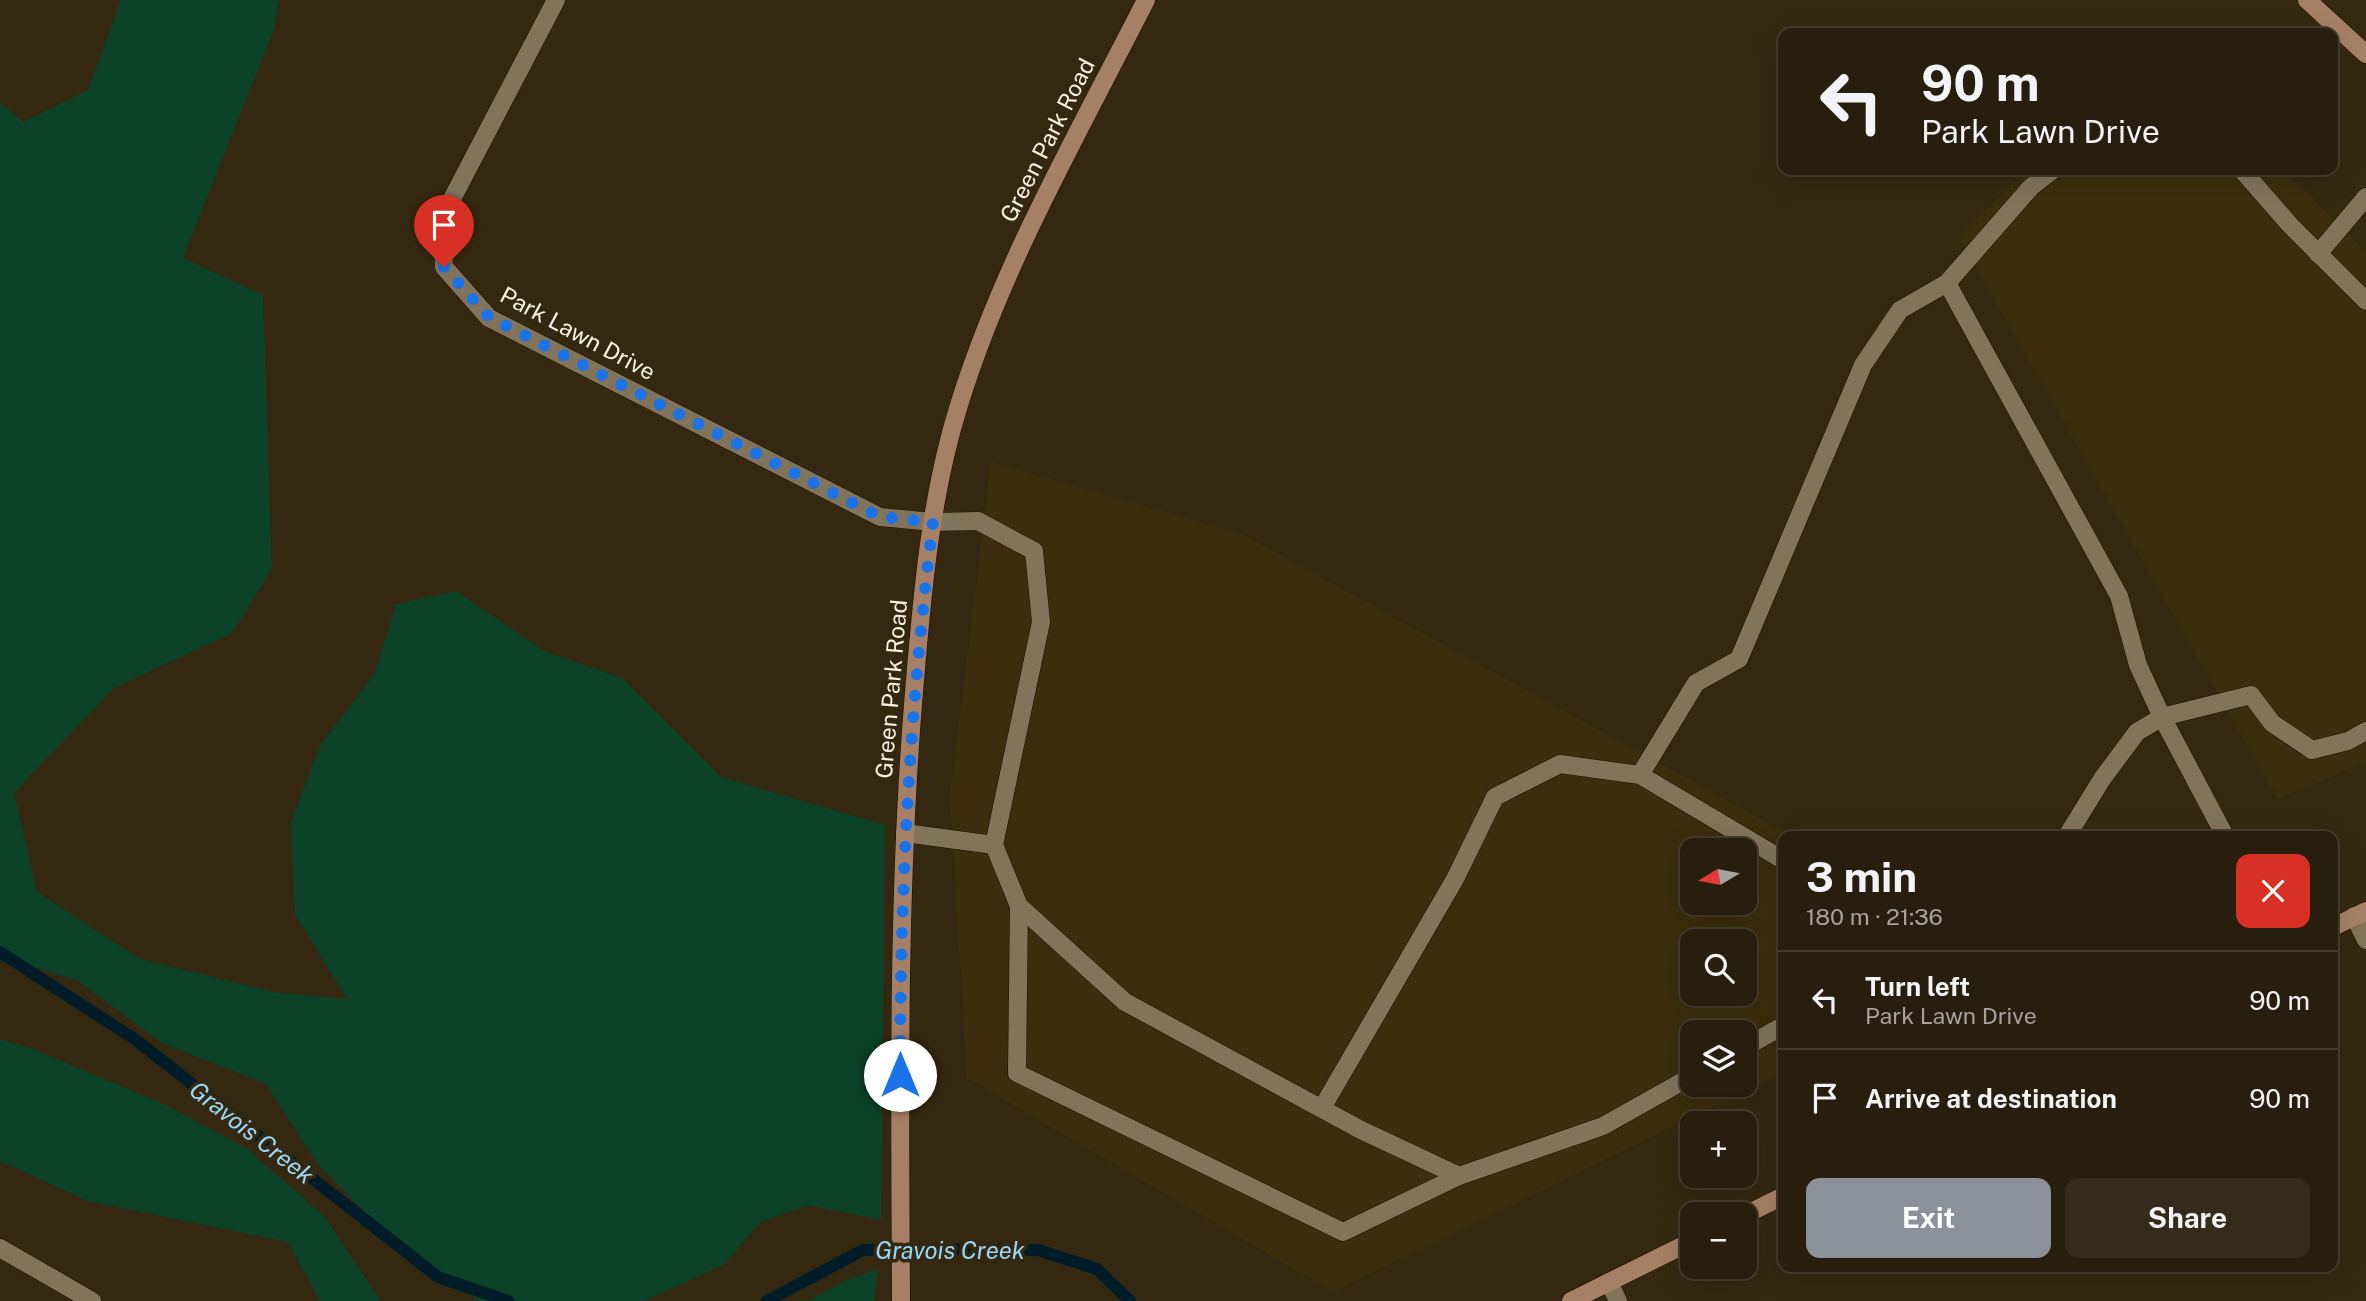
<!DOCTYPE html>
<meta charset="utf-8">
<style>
body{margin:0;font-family:"Public Sans",sans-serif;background:#342b1b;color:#f1f3f6;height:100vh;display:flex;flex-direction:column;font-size:26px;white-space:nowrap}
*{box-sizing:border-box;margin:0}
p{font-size:23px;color:#a5a29d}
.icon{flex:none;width:38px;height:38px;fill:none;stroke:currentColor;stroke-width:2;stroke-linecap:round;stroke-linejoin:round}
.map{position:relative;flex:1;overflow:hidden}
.details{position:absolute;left:1778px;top:831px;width:560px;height:441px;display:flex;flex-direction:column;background:#281e0d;border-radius:14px;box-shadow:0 7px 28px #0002,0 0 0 2px #443c2e}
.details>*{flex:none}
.hud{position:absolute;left:1778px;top:28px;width:560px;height:147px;border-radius:14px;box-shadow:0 7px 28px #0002,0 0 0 2px #443c2e;background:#281e0d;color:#f1f3f6;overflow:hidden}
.needle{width:46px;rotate:260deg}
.fabs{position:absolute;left:1680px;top:838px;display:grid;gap:14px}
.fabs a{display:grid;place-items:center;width:77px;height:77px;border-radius:14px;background:#281e0d;box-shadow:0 7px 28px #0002,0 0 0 2px #443c2e;font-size:35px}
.pin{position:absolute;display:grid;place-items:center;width:60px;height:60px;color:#fff;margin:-72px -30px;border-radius:50% 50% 50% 0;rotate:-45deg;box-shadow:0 0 7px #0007}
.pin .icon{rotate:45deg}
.me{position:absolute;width:77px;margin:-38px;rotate:0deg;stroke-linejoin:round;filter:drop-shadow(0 0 5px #0008)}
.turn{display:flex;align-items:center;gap:24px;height:147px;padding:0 28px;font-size:32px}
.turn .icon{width:91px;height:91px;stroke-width:2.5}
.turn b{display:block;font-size:49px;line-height:60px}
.round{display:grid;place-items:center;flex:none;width:74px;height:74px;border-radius:14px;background:#342b1b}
.headline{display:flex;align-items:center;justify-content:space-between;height:119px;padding:0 28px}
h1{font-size:42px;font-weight:700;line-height:52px}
.button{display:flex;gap:14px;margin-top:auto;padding:14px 28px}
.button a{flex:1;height:80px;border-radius:14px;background:#8c9099;color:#fff;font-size:28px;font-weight:700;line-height:80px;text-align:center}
.button a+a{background:#342b1b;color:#f1f3f6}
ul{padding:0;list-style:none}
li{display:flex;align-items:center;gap:21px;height:98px;padding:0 28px;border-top:2px solid #443c2e}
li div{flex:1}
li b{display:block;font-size:26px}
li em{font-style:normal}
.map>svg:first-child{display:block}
.built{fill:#3c2d0e;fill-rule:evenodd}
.green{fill:#0b4228}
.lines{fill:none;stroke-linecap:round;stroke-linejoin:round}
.stream{stroke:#001c29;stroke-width:12}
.lane-casing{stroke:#1c1000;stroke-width:19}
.street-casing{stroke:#1c1000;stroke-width:19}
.secondary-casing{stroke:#1c1000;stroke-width:19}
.lane{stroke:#82735b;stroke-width:18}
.street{stroke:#82735b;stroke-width:18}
.secondary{stroke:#a58066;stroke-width:18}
.route{stroke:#1a73e8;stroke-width:12;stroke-dasharray:0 21.6}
.labels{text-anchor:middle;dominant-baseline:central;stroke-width:7;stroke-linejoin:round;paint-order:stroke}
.street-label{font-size:23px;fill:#f8f0e2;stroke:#352811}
.water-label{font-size:24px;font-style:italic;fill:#96d9fa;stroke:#352811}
</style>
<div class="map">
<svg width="2366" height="1301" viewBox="0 0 2366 1301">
<rect width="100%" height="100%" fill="#352811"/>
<!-- built -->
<g class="built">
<polygon points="2025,170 2284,170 2366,252 2366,762 2278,799 1959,237"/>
<path d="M991 462 1242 534 1792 836H1783V1073L1333 1292 967 1078 950 797ZM1692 850H1745V903H1692ZM1692 942H1745V994H1692ZM1692 1032H1745V1085H1692Z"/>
</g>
<!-- green -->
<g class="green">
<polygon points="121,0 279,0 273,32 183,258 263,295 272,569 232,633 114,688 14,793 37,892 140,959 273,992 347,999 295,914 291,822 320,746 375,673 396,604 456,591 546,652 622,678 721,777 885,825 881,1220 808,1205 760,1222 725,1264 644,1301 479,1301 407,1255 317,1163 266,1084 162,1043 78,981 0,956 0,102 23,122 88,90"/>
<polygon points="0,1039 33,1049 165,1105 246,1148 324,1216 381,1301 320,1301 288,1242 88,1201 0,1161"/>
<polygon points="878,1269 874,1301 808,1301 844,1281"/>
</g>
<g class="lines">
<!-- stream -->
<g class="stream">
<polyline points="0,952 136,1040 438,1277 508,1301"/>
<polyline points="767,1301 863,1250 940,1249 1038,1250 1097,1269 1130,1301"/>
</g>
<defs>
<g id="lane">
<polyline points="2053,170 2031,187 1947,283 2119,596 2138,665 2162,717 2225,836"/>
<polyline points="2242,170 2290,225 2366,301"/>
<polyline points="2318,254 2366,197"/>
<polyline points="933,522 978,521 1034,551 1041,622 994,845"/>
<polyline points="1640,775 1696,683 1739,659 1863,365 1900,310 1947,283"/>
<polyline points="905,833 994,845 1019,906 1125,1002 1361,1130 1459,1176 1603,1126 1692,1076"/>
<polyline points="2067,836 2102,779 2137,732 2162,717 2251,695 2272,723 2312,750 2348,741 2366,731"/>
<polyline points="1019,906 1017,1073 1343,1232 1459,1176"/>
<polyline points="1745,1047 1783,1026"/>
<polyline points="1322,1108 1455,879 1495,797 1560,764 1640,775 1783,860"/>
<polyline points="0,1248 92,1301"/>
</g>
<g id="street">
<polyline points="556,0 442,218 444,267 489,318 880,517 933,522"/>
<polyline points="2354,916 2366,940"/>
<polyline points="1609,1282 1618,1301"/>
</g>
<g id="secondary">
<polyline points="2307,0 2366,54"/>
<polyline points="2333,927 2366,911"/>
<polyline points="1745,1215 1783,1196"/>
<path d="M901 1301C900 1098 897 895 914 692 922 596 930 497 959 405 1003 263 1079 132 1146 0"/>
<polyline points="1571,1301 1692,1241"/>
</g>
</defs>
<!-- lane casing -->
<use href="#lane" class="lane-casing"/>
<!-- street casing -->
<use href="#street" class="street-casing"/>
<!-- secondary casing -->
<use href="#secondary" class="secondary-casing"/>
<!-- lane -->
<use href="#lane" class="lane"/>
<!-- street -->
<use href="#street" class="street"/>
<!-- secondary -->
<use href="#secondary" class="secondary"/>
</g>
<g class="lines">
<!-- route -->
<path class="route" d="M444 267 489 317 880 517 933 522C910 706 900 889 900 1075"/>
</g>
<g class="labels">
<!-- street labels -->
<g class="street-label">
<text transform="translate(1047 140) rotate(-63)">Green Park Road</text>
<text transform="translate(578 333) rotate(28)">Park Lawn Drive</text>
<text transform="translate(891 689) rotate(-85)">Green Park Road</text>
</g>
<!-- water labels -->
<g class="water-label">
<text transform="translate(252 1132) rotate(38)">Gravois Creek</text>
<text x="950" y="1250">Gravois Creek</text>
</g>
</g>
</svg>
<div class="fabs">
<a><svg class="needle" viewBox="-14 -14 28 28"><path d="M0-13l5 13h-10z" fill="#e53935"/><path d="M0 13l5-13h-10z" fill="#a5a29d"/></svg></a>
<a><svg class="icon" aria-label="search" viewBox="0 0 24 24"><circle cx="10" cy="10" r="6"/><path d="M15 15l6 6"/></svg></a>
<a><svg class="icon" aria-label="layers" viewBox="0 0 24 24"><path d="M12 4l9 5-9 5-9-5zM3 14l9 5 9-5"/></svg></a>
<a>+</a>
<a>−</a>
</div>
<div class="pin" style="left:444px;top:267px;background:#d93025"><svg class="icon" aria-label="arrive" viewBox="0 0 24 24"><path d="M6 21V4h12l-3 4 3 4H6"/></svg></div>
<svg class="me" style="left:900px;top:1075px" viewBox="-20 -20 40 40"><circle r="19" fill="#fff"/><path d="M0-13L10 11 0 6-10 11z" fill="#1a73e8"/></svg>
<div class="hud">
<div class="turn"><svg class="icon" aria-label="left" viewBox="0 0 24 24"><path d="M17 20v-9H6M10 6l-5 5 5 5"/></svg><div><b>90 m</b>Park Lawn Drive</div></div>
</div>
<section class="details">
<div class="headline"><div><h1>3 min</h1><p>180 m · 21:36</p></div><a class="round" style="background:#d93025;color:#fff"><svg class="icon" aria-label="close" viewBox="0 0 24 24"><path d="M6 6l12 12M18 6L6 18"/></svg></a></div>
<ul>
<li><svg class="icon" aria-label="left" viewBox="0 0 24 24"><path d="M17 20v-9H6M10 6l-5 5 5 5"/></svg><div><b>Turn left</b><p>Park Lawn Drive</p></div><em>90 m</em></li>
<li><svg class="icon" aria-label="arrive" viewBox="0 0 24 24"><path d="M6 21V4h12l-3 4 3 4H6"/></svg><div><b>Arrive at destination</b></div><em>90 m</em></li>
</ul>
<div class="button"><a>Exit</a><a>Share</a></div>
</section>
</div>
